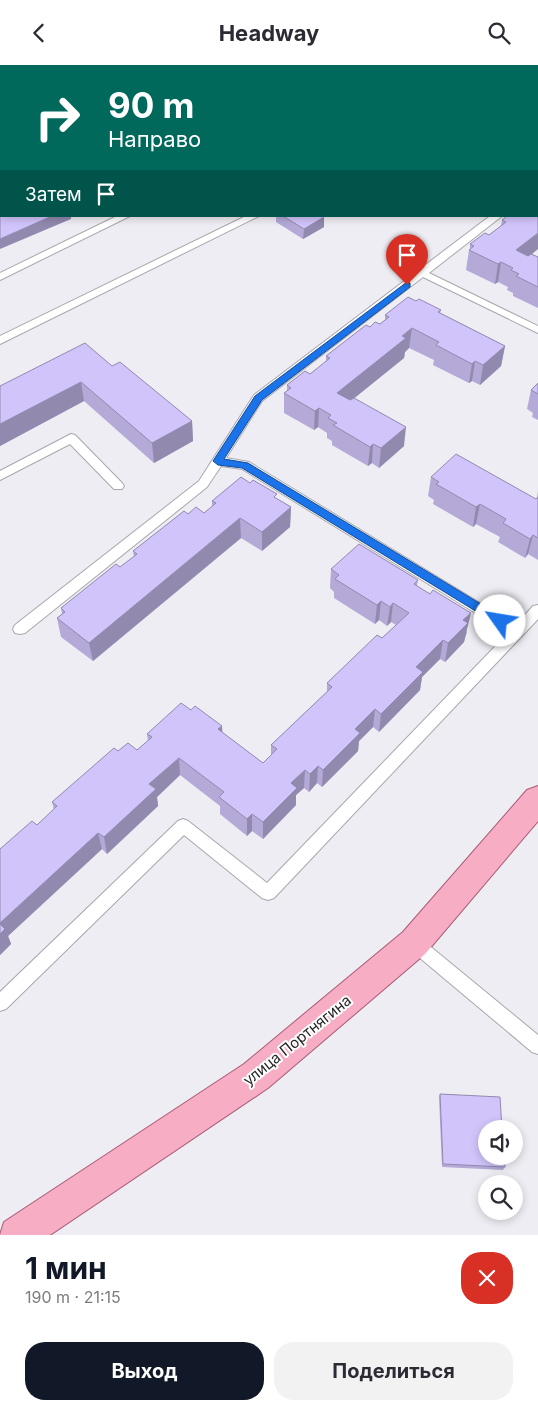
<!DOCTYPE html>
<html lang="ru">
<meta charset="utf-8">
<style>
body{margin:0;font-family:Inter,sans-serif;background:#f2f2f3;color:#2b2b33;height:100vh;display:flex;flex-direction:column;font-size:19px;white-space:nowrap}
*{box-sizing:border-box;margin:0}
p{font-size:16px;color:#7c7c81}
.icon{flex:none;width:28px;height:28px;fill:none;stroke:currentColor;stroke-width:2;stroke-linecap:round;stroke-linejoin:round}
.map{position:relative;height:1170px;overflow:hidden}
.panel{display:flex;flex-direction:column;background:#fff;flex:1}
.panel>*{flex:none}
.top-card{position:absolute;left:0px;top:0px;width:539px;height:152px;box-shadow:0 2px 8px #0003;background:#00695c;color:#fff;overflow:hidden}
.fabs{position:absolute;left:478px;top:1055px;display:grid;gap:10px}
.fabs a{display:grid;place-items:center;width:45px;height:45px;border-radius:50%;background:#fff;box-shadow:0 2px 8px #0003;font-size:25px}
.pin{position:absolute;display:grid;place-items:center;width:42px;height:42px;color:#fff;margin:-51px -21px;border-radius:50% 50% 50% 0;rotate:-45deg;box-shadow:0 0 5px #0007}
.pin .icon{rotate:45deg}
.me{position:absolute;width:55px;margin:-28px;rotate:302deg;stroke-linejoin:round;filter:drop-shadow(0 0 4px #0008)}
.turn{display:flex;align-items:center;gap:18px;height:105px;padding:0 25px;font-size:22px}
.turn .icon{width:65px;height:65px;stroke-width:2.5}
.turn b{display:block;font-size:35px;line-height:42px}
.then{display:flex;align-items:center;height:48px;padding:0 25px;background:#0003;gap:10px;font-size:19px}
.round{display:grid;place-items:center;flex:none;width:52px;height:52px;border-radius:20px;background:#f2f2f3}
.overview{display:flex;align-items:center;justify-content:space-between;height:85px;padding:0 25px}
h1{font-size:30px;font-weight:700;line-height:38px;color:#111827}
.button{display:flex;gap:10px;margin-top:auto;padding:10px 25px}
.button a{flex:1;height:58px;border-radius:20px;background:#111827;color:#fff;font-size:20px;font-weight:700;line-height:58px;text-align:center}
.button a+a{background:#f2f2f3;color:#2b2b33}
header{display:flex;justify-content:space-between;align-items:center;height:65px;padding:0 25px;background:#fff;font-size:22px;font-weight:700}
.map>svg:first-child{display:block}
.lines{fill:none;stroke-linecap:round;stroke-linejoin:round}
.service-casing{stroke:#a8a7ad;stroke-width:2}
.tertiary-casing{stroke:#a8a7ad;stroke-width:30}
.primary-casing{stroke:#aa5a74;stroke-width:2}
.service{fill:#fff;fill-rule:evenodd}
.tertiary{stroke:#fff;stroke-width:28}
.primary{fill:#f7adc4;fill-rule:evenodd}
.wall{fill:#b4a9d7}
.shaded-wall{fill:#9289af}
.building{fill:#d1c4fa;stroke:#9289af}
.route{fill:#1a73e8;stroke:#114b97}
.labels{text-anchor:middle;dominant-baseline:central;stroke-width:4;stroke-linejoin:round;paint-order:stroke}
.near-street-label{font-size:15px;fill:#262628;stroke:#fff}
</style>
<header><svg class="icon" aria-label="back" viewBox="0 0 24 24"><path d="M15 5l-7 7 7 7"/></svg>Headway<svg class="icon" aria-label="search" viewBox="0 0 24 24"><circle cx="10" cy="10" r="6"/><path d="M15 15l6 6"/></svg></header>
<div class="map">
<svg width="538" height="1170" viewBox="0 0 538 1170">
<rect width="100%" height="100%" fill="#eeedf3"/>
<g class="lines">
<defs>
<g id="service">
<rect x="111" y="0" width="10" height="1"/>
<polygon points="117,151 130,151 0,215 0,208"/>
<polygon points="246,151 259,151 0,279 0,271"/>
<polygon points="490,151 502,151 429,208 538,261 538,268 423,212 262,336 226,393 249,397 516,560 533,541 538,540 538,554 274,833 268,835 262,833 184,770 6,944 0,946 0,927 178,756 183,754 188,756 267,818 508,568 242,404 221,401 207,422 25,568 20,569 15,568 13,564 15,560 199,416 254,330"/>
<polygon points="71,369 75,370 122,418 124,421 122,424 114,424 70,379 0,415 0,406"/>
<polygon points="414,870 420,873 538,970 538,989 532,987 408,883 406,878 408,873"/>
</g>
<g id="tertiary">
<polyline points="263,1 266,0"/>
<polyline points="0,114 1,113"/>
</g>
<polygon id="primary" points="538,721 538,756 425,889 268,1023 50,1170 0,1170 4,1157 244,999 403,867 527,725"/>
</defs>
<!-- service casing -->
<use href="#service" class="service-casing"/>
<!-- tertiary casing -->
<use href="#tertiary" class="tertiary-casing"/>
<!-- primary casing -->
<use href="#primary" class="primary-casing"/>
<!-- service -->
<use href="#service" class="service"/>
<!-- tertiary -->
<use href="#tertiary" class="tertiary"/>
<!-- primary -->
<use href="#primary" class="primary"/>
</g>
<!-- wall -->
<g class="wall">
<polygon points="433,0 486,0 483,1 433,1"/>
<polygon points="276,151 322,151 324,152 324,162 303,174 276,157"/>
<polygon points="507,151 532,189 538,192 538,243 513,231 513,228 507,225 508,222 498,217 495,219 466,205 469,185 470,184 470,179 489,170 501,161 502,155"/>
<polygon points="416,236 441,245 440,248 505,281 501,301 480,320 472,316 469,318 433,300 434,295 409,283 405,287 404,293 354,333 404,381 379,403 372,398 368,401 332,380 332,376 327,373 327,368 318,362 314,365 284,348 284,328 287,326 287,320 310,309 326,297 326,291 370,262 380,259 385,255 385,250"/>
<polygon points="112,301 192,356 193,376 154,398 84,336 0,381 0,321"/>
<polygon points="538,318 538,355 532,352 533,348 527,344 531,325"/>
<polygon points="431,412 536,434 537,432 538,426 538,495 528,489 525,493 498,477 500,472 476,459 473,462 433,439 434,435 428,431"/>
<polygon points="277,434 291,442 290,462 262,486 241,473 93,596 61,572 57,553 62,549 61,543 120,502 134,492 133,486 188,449 204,448 212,442 212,436"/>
<polygon points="331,504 418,515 417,521 467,567 464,577 445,597 440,594 422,612 420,625 379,667 373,662 359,676 358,686 322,722 317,718 309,727 304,723 296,730 296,740 263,774 252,766 247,771 220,749 220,741 180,710 157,732 158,741 107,789 102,784 8,871 11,879 0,890 0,784 37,760 54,745 52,737 118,686 137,685 148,676 147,669 191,645 222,661 222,668 263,698 271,690 271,680 327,627 327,618 382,573 396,560 391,557 387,561 379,555 375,559 334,533 334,527 330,523"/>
<polygon points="440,1029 505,1102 503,1105 442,1102 439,1032"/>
</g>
<!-- shaded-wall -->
<g class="shaded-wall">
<polygon points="189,0 213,0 210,1 185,1"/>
<polygon points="465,0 486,0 483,1 463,1"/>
<polygon points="52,151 71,151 71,154 0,184 0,174"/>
<polygon points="324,152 324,162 303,174 304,164"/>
<polygon points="538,168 538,184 513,205 516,185"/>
<polygon points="501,197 498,217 495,219 498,199"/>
<polygon points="412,263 409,283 405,287 404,293 336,348 337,328"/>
<polygon points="505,281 501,301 480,320 483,300"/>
<polygon points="475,296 472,316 469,318 472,299"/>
<polygon points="81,317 84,336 0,381 0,359"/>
<polygon points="319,343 318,362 314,365 315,346"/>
<polygon points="192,356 193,376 154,398 152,378"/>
<polygon points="406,362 404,381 379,403 381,383"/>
<polygon points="373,379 372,398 368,401 370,382"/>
<polygon points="480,439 476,459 473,462 476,442"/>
<polygon points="291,442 290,462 262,486 262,467"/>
<polygon points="240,453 241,473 93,596 89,578"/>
<polygon points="533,470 528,489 525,493 530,474"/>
<polygon points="381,536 379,555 375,559 377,540"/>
<polygon points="393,538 391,557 387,561 390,542"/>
<polygon points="471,548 464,577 445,597 448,578 463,555"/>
<polygon points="443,575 440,594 422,612 420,625 379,667 381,649 416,602"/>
<polygon points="375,644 373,662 359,676 358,686 322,722 323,705 355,664"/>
<polygon points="222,661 223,678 218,664"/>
<polygon points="179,693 180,710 157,732 158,741 107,789 104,772 149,719"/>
<polygon points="318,701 317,718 309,727 310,709"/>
<polygon points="305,705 304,723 296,730 296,740 263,774 263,757 291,718"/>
<polygon points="252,749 252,766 247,771 247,754"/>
<polygon points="98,768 102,784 8,871 11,879 0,890 0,858"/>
</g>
<!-- building -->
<g class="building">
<polygon points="151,0 189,0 185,1 153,1"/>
<polygon points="445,0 465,0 463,1 447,1"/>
<polygon points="538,131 538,168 516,185 528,191 531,189 538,192 538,222 516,211 519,209 511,205 513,203 501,197 498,199 469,185 474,181 470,179 485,168 489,170 506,157 502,155 507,151 538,151"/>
<polygon points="1,142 1,151 52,151 0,174 0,143"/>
<polygon points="283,151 322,151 324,152 304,164"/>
<polygon points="408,232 416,236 419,234 441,245 438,247 505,281 483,300 475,296 472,299 436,280 439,277 412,263 402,271 406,273 337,328 350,335 354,333 406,362 381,383 373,379 370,382 333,360 337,358 328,353 331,350 319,343 315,346 284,328 291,323 287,320 305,306 310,309 330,293 326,291 366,260 370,262 375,257 380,259 389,252 385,250"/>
<polygon points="85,278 112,301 120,297 192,356 152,378 81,317 0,359 0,321"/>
<polygon points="538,318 538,329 531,325"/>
<polygon points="456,389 536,434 538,432 538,473 533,470 530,474 503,458 506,454 480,439 476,442 436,419 439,417 431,412"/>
<polygon points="241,412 250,418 253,415 277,429 274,432 291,442 262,467 240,453 89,578 57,553 65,547 61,543 116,499 120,502 137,489 133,486 184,446 188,449 196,442 204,448 216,438 212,436"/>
<polygon points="359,479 418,515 414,519 430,529 433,525 471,548 463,555 468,558 448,578 443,575 416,602 423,607 381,649 375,644 355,664 360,668 323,705 318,701 310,709 305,705 291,718 297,723 263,757 252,749 247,754 219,732 224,727 179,693 149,719 156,724 104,772 98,768 0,858 0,784 32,756 37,760 57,741 52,737 114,683 118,686 128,678 137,685 152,672 147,669 181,638 191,645 195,641 222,661 218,664 263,698 277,684 271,680 332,622 327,618 377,570 382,573 409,548 393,538 390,542 381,536 377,540 335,514 339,510 331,504"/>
<polygon points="0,859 5,864 0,869"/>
<polygon points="440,1029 500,1032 502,1064 486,1064 486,1091 504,1091 505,1102 443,1099"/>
</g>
<!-- route -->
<polygon class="route" points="407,217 410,218 410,222 262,335 224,394 248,398 504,553 505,556 504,559 500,561 242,403 218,400 213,396 255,331"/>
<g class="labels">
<!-- near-street labels -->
<g class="near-street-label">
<text transform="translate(297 975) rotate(-39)">улица Портнягина</text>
</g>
</g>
</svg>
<div class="fabs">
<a><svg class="icon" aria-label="sound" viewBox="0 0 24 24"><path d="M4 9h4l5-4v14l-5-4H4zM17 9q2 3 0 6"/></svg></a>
<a><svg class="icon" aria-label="search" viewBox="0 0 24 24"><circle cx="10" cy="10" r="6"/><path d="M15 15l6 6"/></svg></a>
</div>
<div class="pin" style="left:407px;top:220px;background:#d93025"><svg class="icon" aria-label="arrive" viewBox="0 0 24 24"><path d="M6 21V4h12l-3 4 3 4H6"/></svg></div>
<svg class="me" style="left:500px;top:556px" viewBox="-20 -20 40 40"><circle r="19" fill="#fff"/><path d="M0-13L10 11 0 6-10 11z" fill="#1a73e8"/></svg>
<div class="top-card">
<div class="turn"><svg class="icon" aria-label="right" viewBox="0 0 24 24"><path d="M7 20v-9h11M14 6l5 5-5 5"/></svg><div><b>90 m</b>Направо</div></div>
<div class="then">Затем<svg class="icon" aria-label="arrive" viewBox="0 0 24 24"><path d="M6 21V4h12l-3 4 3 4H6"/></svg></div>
</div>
</div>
<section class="panel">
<div class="overview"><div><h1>1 мин</h1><p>190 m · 21:15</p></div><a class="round" style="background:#d93025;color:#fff"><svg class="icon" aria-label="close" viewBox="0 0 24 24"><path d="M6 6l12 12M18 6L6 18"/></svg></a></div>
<div class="button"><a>Выход</a><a>Поделиться</a></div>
</section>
